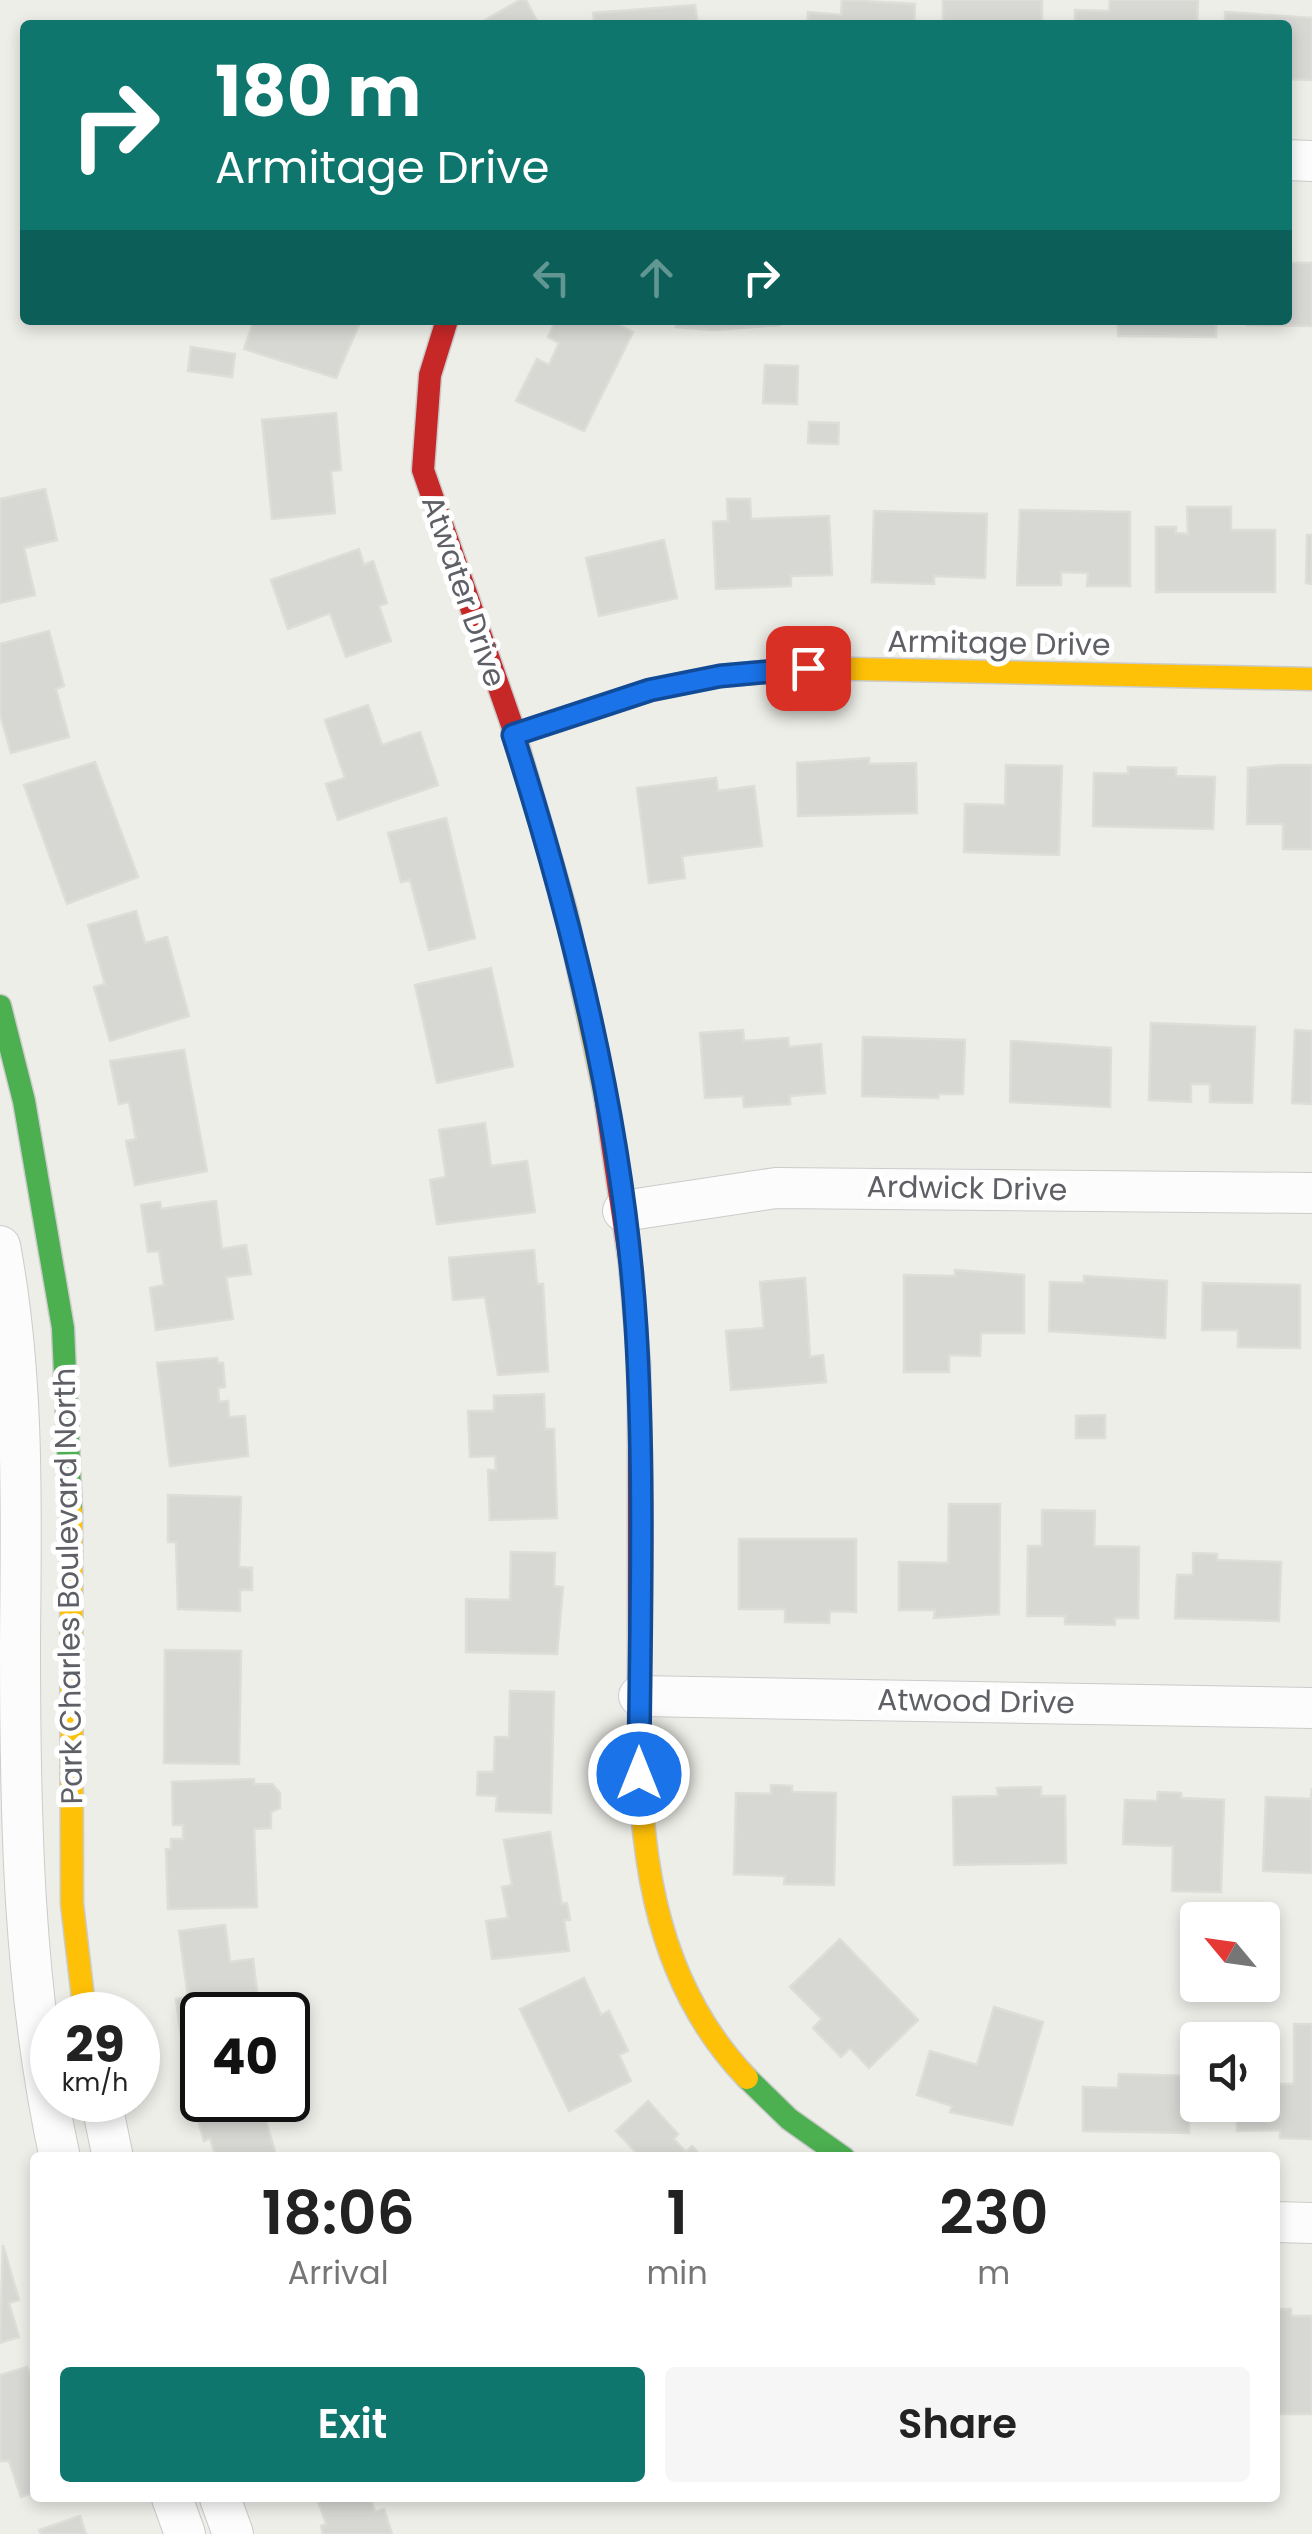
<!DOCTYPE html>
<style>
body{margin:0;font-family:Poppins,sans-serif;background:#f6f6f6;color:#222;height:100vh;display:flex;flex-direction:column;font-size:38px;white-space:nowrap}
*{box-sizing:border-box;margin:0}
p{font-size:32px;color:#767676}
.icon{flex:none;width:55px;height:55px;fill:none;stroke:currentColor;stroke-width:2;stroke-linecap:round;stroke-linejoin:round}
.map{position:relative;flex:1;overflow:hidden}
.drawer{position:absolute;left:30px;top:2152px;width:1250px;height:350px;display:flex;flex-direction:column;background:#fff;border-radius:10px;box-shadow:0 5px 15px #0003}
.drawer>*{flex:none}
.top-card{position:absolute;left:20px;top:20px;width:1272px;height:305px;border-radius:10px;box-shadow:0 5px 15px #0003;background:#0f766e;color:#fff;overflow:hidden}
.needle{width:65px;rotate:299deg}
.controls{position:absolute;left:1180px;top:1902px;display:grid;gap:20px}
.controls a{display:grid;place-items:center;width:100px;height:100px;border-radius:10px;background:#fff;box-shadow:0 5px 15px #0003;font-size:50px}
.speed{position:absolute;left:30px;top:1992px;display:flex;gap:20px;font-size:50px;font-weight:700;text-align:center}
.speed>*{display:grid;place-content:center;width:130px;height:130px;border-radius:50%;background:#fff;box-shadow:0 5px 15px #0003;line-height:1}
.speed small{font-size:25px;font-weight:400}
.speed .limit{border:5px solid #111;border-radius:15px;background:#fff;color:#111}
.pin{position:absolute;display:grid;place-items:center;width:85px;height:85px;color:#fff;margin:-42px;border-radius:20px;box-shadow:0 5px 15px #0006}
.me{position:absolute;width:110px;margin:-55px;rotate:0deg;stroke-linejoin:round;filter:drop-shadow(0 0 8px #0008)}
.turn{display:flex;align-items:center;gap:35px;height:210px;padding:0 30px;font-size:45px}
.turn .icon{width:130px;height:130px;stroke-width:2.5}
.turn b{display:block;font-size:70px;line-height:85px}
.lanes{display:flex;align-items:center;height:95px;padding:0 30px;background:#0003;justify-content:center;gap:50px;direction:ltr}
.lanes .off{opacity:.35}
.eta{display:flex;justify-content:space-evenly;align-items:center;height:170px;text-align:center}
.eta b{font-size:60px;font-weight:600;line-height:70px}
.action{display:flex;gap:20px;margin-top:auto;padding:20px 30px}
.action a{flex:1;height:115px;border-radius:10px;background:#0f766e;color:#fff;font-size:40px;font-weight:600;line-height:115px;text-align:center}
.action a+a{background:#f6f6f6;color:#222}
.map>svg:first-child{display:block}
.building{fill:#d7d7d4;stroke:#deddd8;stroke-width:2.5}
.lines{fill:none;stroke-linecap:round;stroke-linejoin:round}
.street-casing{stroke:#cbcbcb;stroke-width:42}
.fast-casing{stroke:#cbcbcb;stroke-width:25}
.slow-casing{stroke:#cbcbcb;stroke-width:25}
.jam-casing{stroke:#cbcbcb;stroke-width:25}
.street{stroke:#fcfcfc;stroke-width:40}
.fast{stroke:#4caf50;stroke-width:22}
.slow{stroke:#ffc107;stroke-width:22}
.jam{stroke:#c62828;stroke-width:22}
.route-casing{stroke:#114b97;stroke-width:25}
.route{stroke:#1a73e8;stroke-width:18}
.labels{text-anchor:middle;dominant-baseline:central;stroke-width:10;stroke-linejoin:round;paint-order:stroke}
.street-label{font-size:30px;fill:#5e6066;stroke:#fff}
</style>
<div class="map">
<svg width="1312" height="2534" viewBox="0 0 1312 2534">
<rect width="100%" height="100%" fill="#eeeee9"/>
<!-- building -->
<g class="building">
<polygon points="520,0 526,0 539,25 477,25"/>
<polygon points="842,0 915,4 914,25 807,25 808,12 841,15"/>
<rect x="943" y="0" width="99" height="25"/>
<polygon points="1110,0 1198,0 1197,25 1075,25 1075,10 1109,11"/>
<polygon points="695,5 698,25 595,25 593,13"/>
<polygon points="1225,12 1312,18 1312,80 1288,79 1288,25 1225,25"/>
<polygon points="1288,252 1291,252 1291,263 1312,263 1312,326 1247,325 1247,320 1288,320"/>
<polygon points="254,320 361,320 336,378 244,349"/>
<polygon points="556,320 609,320 633,332 584,431 516,401 537,359 549,365 559,343 548,337"/>
<polygon points="676,320 780,320 780,325 714,330 676,327"/>
<polygon points="1118,320 1216,320 1216,337 1118,336"/>
<polygon points="191,347 235,354 232,377 188,371"/>
<polygon points="765,365 798,366 797,404 763,403"/>
<polygon points="336,413 341,470 331,471 335,513 272,519 262,420"/>
<polygon points="809,422 839,423 838,444 808,443"/>
<polygon points="45,489 57,540 24,548 35,595 0,603 0,499"/>
<polygon points="727,499 750,499 751,519 829,516 832,575 791,576 791,586 716,589 713,522 728,521"/>
<polygon points="1187,507 1231,507 1231,530 1275,530 1275,592 1156,592 1156,527 1176,527 1176,533 1188,534"/>
<polygon points="1020,510 1130,512 1130,586 1087,586 1088,573 1061,572 1061,585 1017,585"/>
<polygon points="874,511 987,514 985,578 934,576 934,584 872,582"/>
<polygon points="1307,535 1312,535 1312,584 1306,583"/>
<polygon points="664,540 677,598 599,616 586,558"/>
<polygon points="359,549 364,565 373,561 387,603 379,606 391,641 346,657 330,613 288,629 271,580"/>
<polygon points="49,631 64,686 56,689 69,737 11,753 0,714 0,644"/>
<polygon points="368,705 382,745 420,732 438,785 338,820 326,784 345,778 325,720"/>
<polygon points="869,758 869,764 916,763 917,813 798,816 797,763"/>
<polygon points="95,762 138,877 67,904 24,785"/>
<polygon points="1006,765 1062,766 1059,855 964,852 965,804 1005,805"/>
<polygon points="1280,765 1312,765 1312,849 1283,849 1283,824 1247,824 1248,768"/>
<polygon points="1128,767 1176,768 1176,776 1215,777 1213,829 1093,826 1094,773 1128,774"/>
<polygon points="716,778 718,791 754,786 762,846 682,856 685,878 649,883 637,788"/>
<polygon points="446,818 475,938 429,950 410,880 401,882 388,833"/>
<polygon points="136,911 145,943 167,937 189,1016 110,1041 94,987 105,984 88,925"/>
<polygon points="491,968 513,1066 437,1083 415,985"/>
<polygon points="1151,1023 1255,1027 1252,1103 1210,1102 1210,1084 1191,1084 1191,1102 1149,1100"/>
<polygon points="743,1030 744,1041 788,1038 789,1047 821,1044 825,1093 790,1096 790,1104 744,1107 743,1096 705,1098 700,1033"/>
<polygon points="1295,1030 1312,1031 1312,1104 1292,1103"/>
<polygon points="863,1037 965,1040 963,1094 939,1094 938,1098 862,1096"/>
<polygon points="1011,1041 1111,1048 1110,1107 1010,1102"/>
<polygon points="184,1050 207,1171 135,1185 126,1141 136,1139 129,1102 119,1104 110,1061"/>
<polygon points="485,1123 491,1166 527,1161 535,1212 437,1224 430,1180 446,1177 439,1130"/>
<polygon points="216,1201 222,1249 246,1245 251,1274 226,1277 233,1319 156,1330 150,1288 164,1285 159,1251 148,1252 141,1205 160,1202 161,1209"/>
<polygon points="534,1250 537,1284 543,1284 548,1371 498,1375 485,1297 453,1300 449,1258"/>
<polygon points="955,1270 1024,1275 1024,1333 981,1333 980,1356 949,1355 949,1372 904,1372 904,1275 955,1276"/>
<polygon points="1084,1276 1167,1281 1165,1338 1049,1331 1050,1282 1084,1283"/>
<polygon points="805,1278 810,1357 823,1355 826,1382 731,1390 726,1331 764,1328 760,1282"/>
<polygon points="1203,1283 1300,1285 1300,1348 1238,1347 1238,1330 1202,1330"/>
<polygon points="217,1358 218,1363 223,1363 225,1387 218,1388 219,1402 228,1401 229,1417 245,1416 248,1456 170,1466 157,1363"/>
<polygon points="544,1394 545,1429 554,1429 557,1518 490,1520 488,1470 496,1470 495,1456 470,1457 468,1411 494,1411 494,1396"/>
<polygon points="1105,1415 1105,1438 1076,1438 1076,1416"/>
<polygon points="168,1495 241,1497 239,1567 252,1568 252,1590 240,1590 240,1611 178,1609 176,1542 168,1542"/>
<polygon points="949,1504 1000,1504 999,1614 934,1618 935,1610 899,1610 899,1562 948,1563"/>
<polygon points="1042,1510 1095,1511 1094,1546 1139,1547 1138,1618 1115,1618 1115,1625 1065,1624 1065,1616 1027,1616 1028,1546 1042,1546"/>
<polygon points="739,1539 856,1539 856,1612 830,1611 829,1623 785,1622 785,1609 739,1609"/>
<polygon points="511,1552 555,1553 554,1586 563,1587 557,1654 466,1652 466,1599 510,1600"/>
<polygon points="1193,1553 1217,1554 1217,1560 1281,1562 1279,1621 1175,1618 1177,1575 1193,1575"/>
<polygon points="165,1650 241,1651 239,1764 164,1763"/>
<polygon points="510,1691 554,1692 551,1813 496,1811 497,1796 477,1795 478,1772 494,1772 495,1737 509,1737"/>
<polygon points="254,1779 254,1784 272,1784 280,1793 280,1808 271,1812 271,1828 254,1829 257,1907 168,1909 166,1849 171,1849 171,1839 183,1839 183,1825 173,1825 172,1782"/>
<polygon points="771,1785 792,1786 792,1792 836,1793 834,1885 784,1884 785,1876 734,1874 736,1793 771,1794"/>
<polygon points="1041,1787 1041,1796 1065,1796 1066,1863 954,1865 953,1797 998,1796 997,1788"/>
<polygon points="1312,1788 1312,1873 1263,1871 1266,1797 1311,1799"/>
<polygon points="1158,1792 1181,1793 1181,1798 1224,1800 1221,1892 1172,1891 1173,1846 1123,1844 1125,1800 1157,1801"/>
<polygon points="550,1832 562,1904 567,1903 570,1920 564,1920 569,1951 492,1959 486,1921 508,1918 502,1887 512,1885 504,1840"/>
<polygon points="225,1925 230,1962 253,1959 260,2015 202,2015 202,2047 183,2050 176,1999 188,1997 179,1931"/>
<polygon points="840,1939 918,2020 869,2068 850,2048 841,2057 813,2028 822,2019 790,1987"/>
<polygon points="584,1978 601,2015 609,2011 628,2051 619,2055 631,2081 569,2111 520,2009"/>
<polygon points="994,2007 1043,2022 1012,2125 950,2112 952,2106 917,2095 930,2051 977,2065"/>
<polygon points="1294,2024 1312,2024 1312,2139 1280,2138 1280,2130 1237,2131 1238,2105 1262,2105 1262,2084 1294,2084"/>
<polygon points="1119,2074 1190,2076 1189,2133 1083,2131 1083,2087 1118,2088"/>
<polygon points="202,2085 202,2100 254,2100 259,2120 265,2118 277,2158 216,2158 210,2138 204,2141 189,2089"/>
<polygon points="648,2101 678,2134 674,2139 686,2152 692,2146 703,2158 641,2158 616,2131"/>
<polygon points="3,2245 19,2300 9,2303 19,2337 0,2343"/>
<polygon points="1275,2309 1291,2309 1291,2316 1312,2316 1312,2414 1275,2414"/>
<polygon points="27,2367 35,2391 35,2492 21,2497 9,2461 0,2461 0,2375"/>
<polygon points="317,2498 370,2498 375,2512 384,2509 392,2534 323,2534 321,2526 326,2524"/>
<polygon points="80,2516 86,2534 41,2534 39,2530"/>
</g>
<g class="lines">
<defs>
<g id="street">
<polyline points="1288,160 1312,161"/>
<polyline points="623,1211 776,1188 1312,1193"/>
<path d="M0 1246C25 1378 21 1512 20 1646 20 1817 23 1990 60 2158"/>
<polyline points="639,1696 1312,1708"/>
<polyline points="101,2100 113,2158"/>
<polyline points="1275,2222 1312,2223"/>
<polyline points="172,2498 185,2534"/>
<polyline points="220,2498 233,2534"/>
</g>
<g id="fast">
<polyline points="0,1006 24,1101 63,1328 71,1512"/>
<polyline points="747,2078 789,2119 844,2158"/>
</g>
<g id="slow">
<polyline points="512,725 566,911 605,1096"/>
<polyline points="513,735 650,690 720,676 809,668 1312,679"/>
<polyline points="71,1512 72,1904 85,2015"/>
<path d="M639 1704C638 1839 649 1976 747 2078"/>
</g>
<g id="jam">
<polyline points="447,320 430,375 423,470 512,725"/>
<polyline points="605,1096 630,1264 639,1364 639,1704"/>
</g>
</defs>
<!-- street casing -->
<use href="#street" class="street-casing"/>
<!-- fast casing -->
<use href="#fast" class="fast-casing"/>
<!-- slow casing -->
<use href="#slow" class="slow-casing"/>
<!-- jam casing -->
<use href="#jam" class="jam-casing"/>
<!-- street -->
<use href="#street" class="street"/>
<!-- fast -->
<use href="#fast" class="fast"/>
<!-- slow -->
<use href="#slow" class="slow"/>
<!-- jam -->
<use href="#jam" class="jam"/>
</g>
<g class="lines">
<defs>
<path id="route" d="M639 1774C640 1625 645 1476 636 1327 624 1129 573 922 513 735L650 690 720 676 808 668"/>
</defs>
<!-- route casing -->
<use href="#route" class="route-casing"/>
<!-- route -->
<use href="#route" class="route"/>
</g>
<g class="labels">
<!-- street labels -->
<g class="street-label">
<text transform="translate(464 591) rotate(71)">Atwater Drive</text>
<text transform="translate(999 643) rotate(1)">Armitage Drive</text>
<text transform="translate(967 1188) rotate(1)">Ardwick Drive</text>
<text transform="translate(68 1586) rotate(-91)">Park Charles Boulevard North</text>
<text transform="translate(976 1701) rotate(1)">Atwood Drive</text>
</g>
</g>
</svg>
<div class="controls">
<a><svg class="needle" viewBox="-14 -14 28 28"><path d="M0-13l5 13h-10z" fill="#e53935"/><path d="M0 13l5-13h-10z" fill="#767676"/></svg></a>
<a><svg class="icon" aria-label="sound" viewBox="0 0 24 24"><path d="M4 9h4l5-4v14l-5-4H4zM17 9q2 3 0 6"/></svg></a>
</div>
<div class="speed"><div>29<small>km/h</small></div><div class="limit">40</div></div>
<div class="pin" style="left:808px;top:668px;background:#d93025"><svg class="icon" aria-label="arrive" viewBox="0 0 24 24"><path d="M6 21V4h12l-3 4 3 4H6"/></svg></div>
<svg class="me" style="left:639px;top:1774px" viewBox="-20 -20 40 40"><circle r="17" fill="#1a73e8" stroke="#fff" stroke-width="3"/><path d="M0-11L8 9 0 5-8 9z" fill="#fff"/></svg>
<div class="top-card">
<div class="turn"><svg class="icon" aria-label="right" viewBox="0 0 24 24"><path d="M7 20v-9h11M14 6l5 5-5 5"/></svg><div><b>180 m</b>Armitage Drive</div></div>
<div class="lanes"><svg class="icon off" aria-label="left" viewBox="0 0 24 24"><path d="M17 20v-9H6M10 6l-5 5 5 5"/></svg><svg class="icon off" aria-label="ahead" viewBox="0 0 24 24"><path d="M12 20V5M6 11l6-6 6 6"/></svg><svg class="icon" aria-label="right" viewBox="0 0 24 24"><path d="M7 20v-9h11M14 6l5 5-5 5"/></svg></div>
</div>
<section class="drawer">
<div class="eta">
<div><b>18:06</b><p>Arrival</p></div>
<div><b>1</b><p>min</p></div>
<div><b>230</b><p>m</p></div>
</div>
<div class="action"><a>Exit</a><a>Share</a></div>
</section>
</div>
